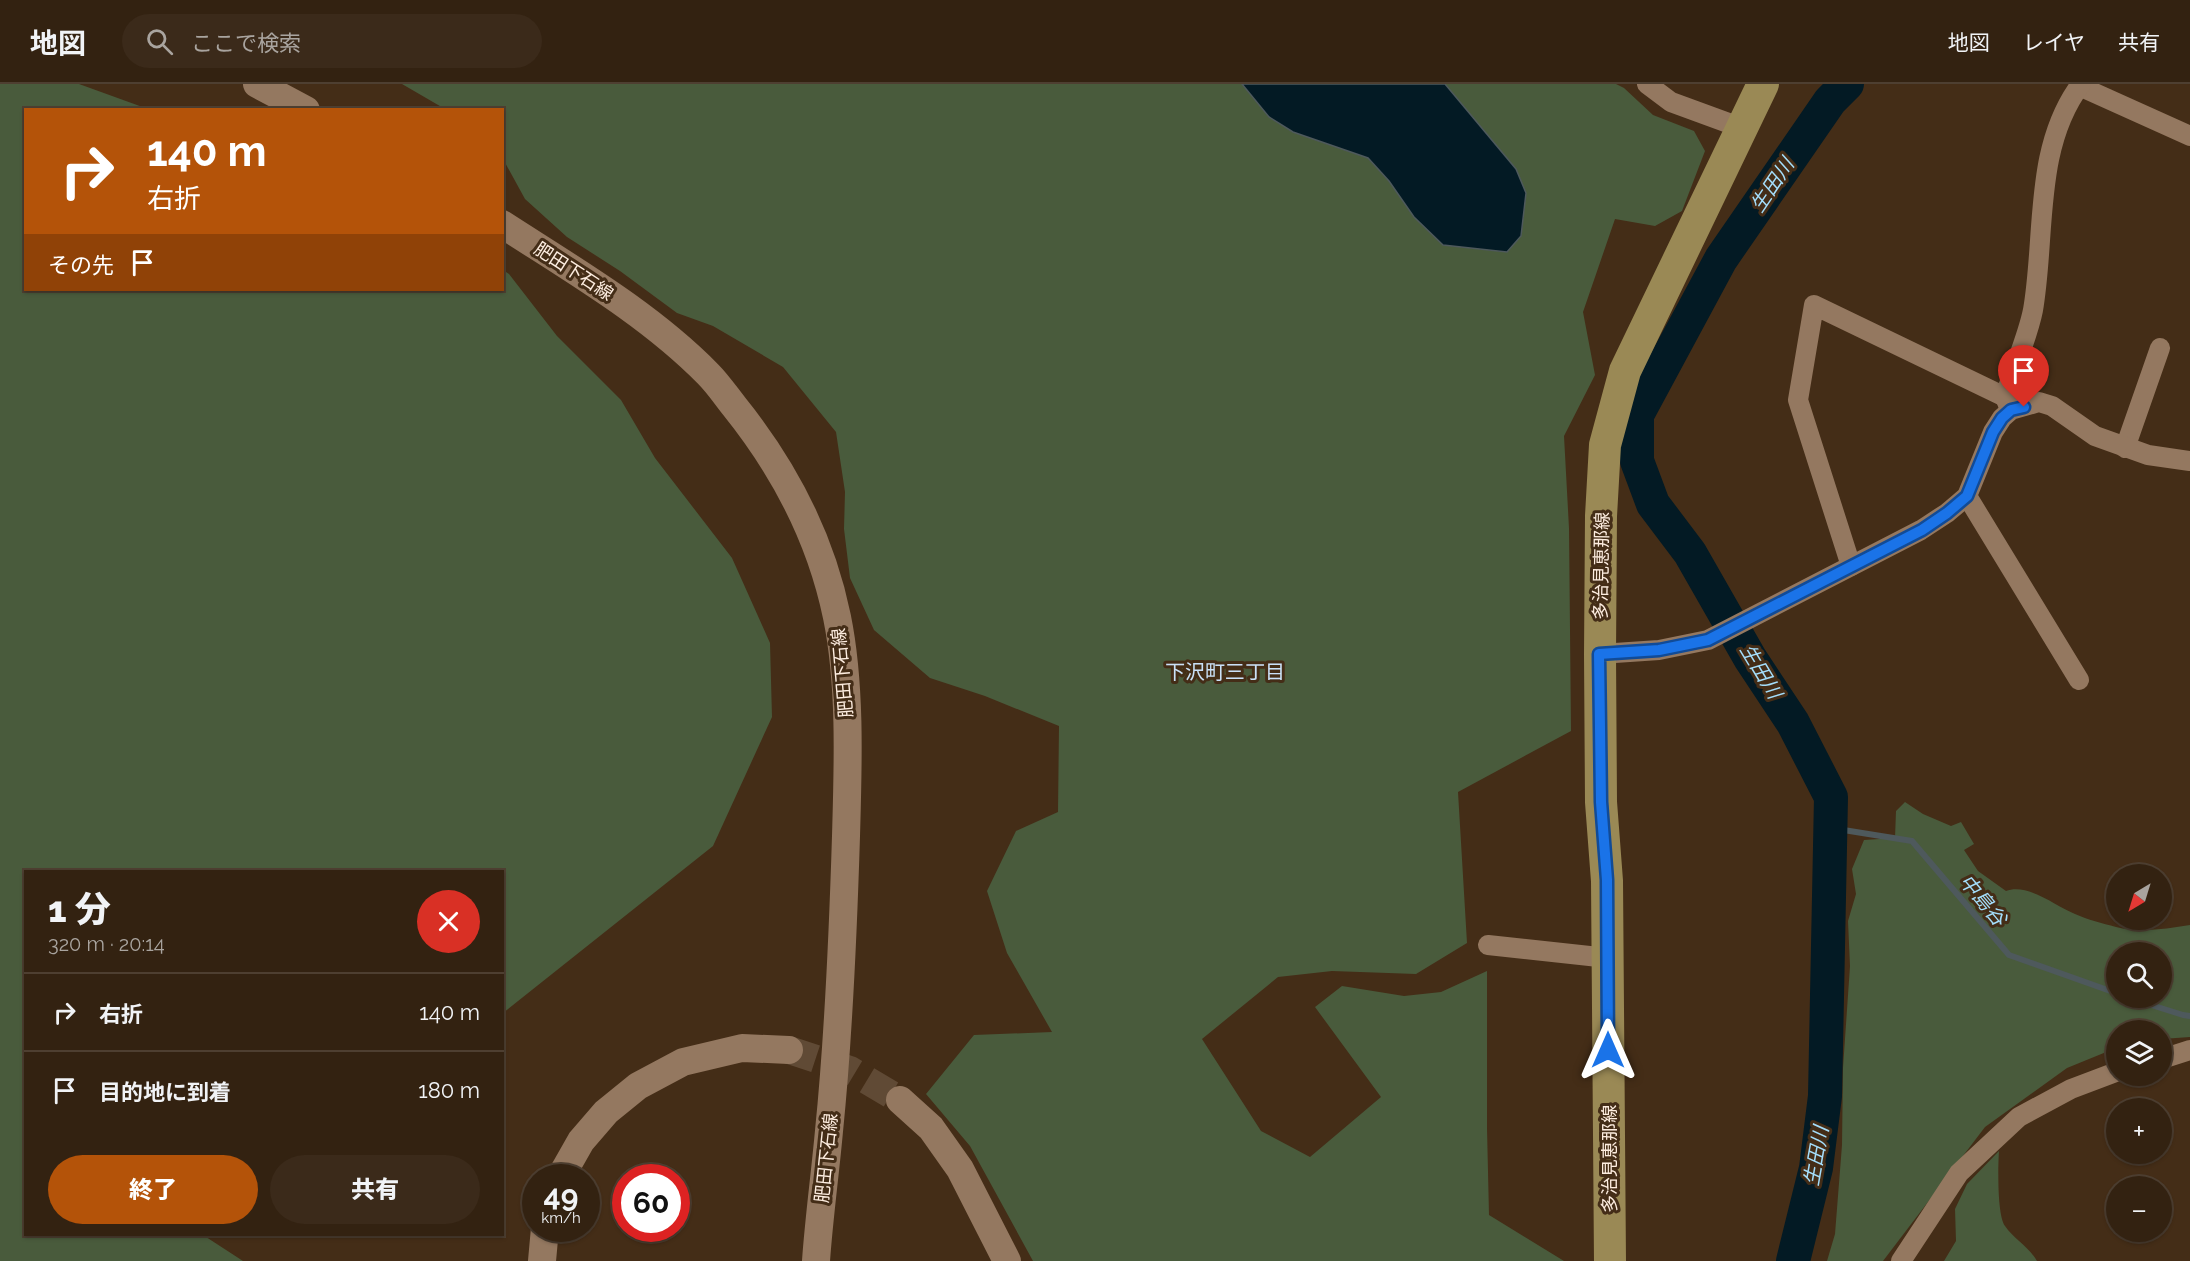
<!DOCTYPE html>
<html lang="ja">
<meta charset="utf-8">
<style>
body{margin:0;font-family:Raleway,"Noto Sans JP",sans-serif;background:#3b2a1a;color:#f1f3f6;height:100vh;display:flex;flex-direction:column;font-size:22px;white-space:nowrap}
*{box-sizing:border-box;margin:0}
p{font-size:20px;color:#a9a49f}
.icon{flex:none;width:33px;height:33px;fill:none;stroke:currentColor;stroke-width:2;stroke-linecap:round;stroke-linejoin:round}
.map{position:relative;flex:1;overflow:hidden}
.details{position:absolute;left:24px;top:786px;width:480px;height:366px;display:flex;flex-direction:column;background:#321;border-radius:0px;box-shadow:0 2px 4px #0004,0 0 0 2px #4e3f31}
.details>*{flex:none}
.banner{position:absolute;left:24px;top:24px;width:480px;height:183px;border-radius:0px;box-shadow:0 2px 4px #0004,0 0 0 2px #4e3f31;background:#b45309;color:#fff;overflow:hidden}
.needle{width:39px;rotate:218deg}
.buttons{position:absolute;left:2106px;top:780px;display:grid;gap:12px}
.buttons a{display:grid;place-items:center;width:66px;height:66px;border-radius:50%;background:#321;box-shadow:0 2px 4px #0004,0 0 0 2px #4e3f31;font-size:30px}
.speed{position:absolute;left:522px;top:1080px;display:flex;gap:12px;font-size:30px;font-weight:700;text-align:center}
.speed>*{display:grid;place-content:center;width:78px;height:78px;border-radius:50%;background:#321;box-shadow:0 2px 4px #0004,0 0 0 2px #4e3f31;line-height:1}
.speed small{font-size:15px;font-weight:400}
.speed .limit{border:9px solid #d22;background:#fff;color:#111}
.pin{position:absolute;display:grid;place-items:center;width:51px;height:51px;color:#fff;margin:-62px -26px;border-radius:50% 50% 50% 0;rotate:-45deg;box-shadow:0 0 6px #0007}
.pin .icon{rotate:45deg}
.me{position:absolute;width:66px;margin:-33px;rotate:0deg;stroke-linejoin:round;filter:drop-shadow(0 0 4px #0008)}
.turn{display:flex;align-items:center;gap:21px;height:126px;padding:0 24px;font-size:27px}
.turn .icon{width:78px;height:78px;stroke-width:2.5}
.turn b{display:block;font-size:42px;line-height:51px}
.then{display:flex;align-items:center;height:57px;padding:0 24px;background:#0003;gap:12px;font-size:22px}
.round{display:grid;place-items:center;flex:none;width:63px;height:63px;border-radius:32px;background:#3b2a1a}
.overview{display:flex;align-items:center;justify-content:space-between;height:102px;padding:0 24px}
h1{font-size:36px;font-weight:800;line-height:45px}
.button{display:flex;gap:12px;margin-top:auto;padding:12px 24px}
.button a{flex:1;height:69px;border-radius:36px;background:#b45309;color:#fff;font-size:24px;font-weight:800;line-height:69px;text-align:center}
.button a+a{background:#3b2a1a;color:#f1f3f6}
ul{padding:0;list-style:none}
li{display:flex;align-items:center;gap:18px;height:78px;padding:0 24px;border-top:2px solid #4e3f31}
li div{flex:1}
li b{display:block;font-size:22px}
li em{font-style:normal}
header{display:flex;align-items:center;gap:36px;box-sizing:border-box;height:84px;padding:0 30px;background:#321;border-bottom:2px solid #4e3f31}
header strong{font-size:28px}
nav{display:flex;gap:33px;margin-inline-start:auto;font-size:21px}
.search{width:420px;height:54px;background:#3b2a1a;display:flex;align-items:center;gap:15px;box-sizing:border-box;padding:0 21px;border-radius:33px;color:#a9a49f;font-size:22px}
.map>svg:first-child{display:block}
.green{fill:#495b3c;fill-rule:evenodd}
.water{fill:#031a24;stroke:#4e595c;stroke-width:1.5}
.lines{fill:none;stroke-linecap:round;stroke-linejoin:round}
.stream{stroke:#4e595c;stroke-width:6}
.river{stroke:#031a24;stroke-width:34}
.secondary-tunnel{stroke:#604a35;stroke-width:28;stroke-dasharray:28 14;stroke-linecap:butt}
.street{stroke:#947860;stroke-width:20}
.secondary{stroke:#947860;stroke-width:28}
.primary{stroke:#9a8955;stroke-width:32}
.route-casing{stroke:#114b97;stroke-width:15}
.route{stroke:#1a73e8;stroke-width:10}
.labels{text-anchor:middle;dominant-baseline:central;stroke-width:6;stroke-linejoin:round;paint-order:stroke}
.street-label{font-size:18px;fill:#fdede0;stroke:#442d17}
.water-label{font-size:20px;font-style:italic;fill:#a4defb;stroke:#442d17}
.neighbourhood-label{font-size:20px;fill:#cae1f8;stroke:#442d17}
</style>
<header>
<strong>地図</strong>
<div class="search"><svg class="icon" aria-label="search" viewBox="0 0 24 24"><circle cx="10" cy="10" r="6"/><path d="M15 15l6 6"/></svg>ここで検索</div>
<nav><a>地図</a><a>レイヤ</a><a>共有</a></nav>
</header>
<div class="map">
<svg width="2190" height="1177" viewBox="0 0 2190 1177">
<rect width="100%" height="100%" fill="#442d17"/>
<!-- green -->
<g class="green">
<polygon points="0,0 79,0 148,25 26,26 26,206 502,206 503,186 509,190 557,252 621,316 655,374 732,474 770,559 772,633 713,762 503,929 502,788 26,788 26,1150 203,1151 243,1177 0,1177"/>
<polygon points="402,0 1242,0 1269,33 1293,48 1368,74 1389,97 1414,133 1443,161 1506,168 1521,152 1526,109 1516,85 1445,0 1616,0 1624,4 1653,31 1694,47 1705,67 1682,127 1655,142 1615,135 1583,228 1595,291 1564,352 1569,444 1571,647 1458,708 1467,859 1416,890 1332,887 1278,893 1202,955 1261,1047 1310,1073 1381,1013 1315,923 1342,902 1404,912 1441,908 1487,887 1487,1044 1489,1131 1564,1177 1033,1177 970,1062 926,1010 974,951 1052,948 1007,869 987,807 1016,747 1058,728 1059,642 985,612 930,594 874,546 850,494 844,445 845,408 836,348 783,283 713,242 677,229 620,187 567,153 525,115 503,75 502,26 445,25"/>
<path d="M1905 718 1923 730 1951 742 1961 738 1974 760 1964 766 1978 787 2006 807C2028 799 2055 822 2075 830 2088 836 2102 839 2116 843 2140 849 2166 845 2190 841V953L2162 955V946H2116V964L2067 984 1985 1043 1883 1177H1827L1835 1150 1842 1061 1843 984 1850 882 1848 837 1856 810 1852 785 1864 756 1895 754 1896 727ZM2116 868H2162V914H2116Z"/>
<path d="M1999 1067C1998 1082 1997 1131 2005 1142 2014 1155 2029 1163 2037 1177H1944L1956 1157 1955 1125 1967 1100Z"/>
</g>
<!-- water -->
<polygon class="water" points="1242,0 1445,0 1516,85 1526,109 1521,152 1507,168 1443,161 1414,133 1389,97 1368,74 1293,48 1269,33"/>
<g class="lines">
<!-- stream -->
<g class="stream">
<polyline points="1831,744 1912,757 2009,871 2116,909"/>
<polyline points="2129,914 2183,931 2190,932"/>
</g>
<!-- river -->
<polyline class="river" points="1793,1177 1816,1084 1825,1012 1831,713 1793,639 1750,574 1690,469 1653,420 1637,377 1637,331 1721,175 1830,17 1847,0"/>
<!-- secondary-tunnel -->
<polyline class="secondary-tunnel" points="789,966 850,986 900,1016"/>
<!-- street -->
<g class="street">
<polyline points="1647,0 1671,18 1742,44"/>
<polyline points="2079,2 2190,52"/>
<path d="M2009 323 2005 313C2013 286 2028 252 2033 226 2046 151 2033 64 2081 0"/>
<polyline points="2125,364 2160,264"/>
<polyline points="1967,412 2079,596"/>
<polyline points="1851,482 1798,316 1814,221 2005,313"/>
<polyline points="1600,570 1659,566 1708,556 1921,446 1947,429 1967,412 1993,348 2002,334 2011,326 2039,318 2052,322 2095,352 2148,371 2190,377"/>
<polyline points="1488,861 1608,874"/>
<polyline points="2162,975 2190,966"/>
<polyline points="1901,1177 1959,1089 2019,1033 2071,1005 2116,988"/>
</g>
<!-- secondary -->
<g class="secondary">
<polyline points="257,0 306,26"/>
<path d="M502 140C573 186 649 230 708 290 718 300 726 312 734 322 784 384 821 455 837 533 851 602 848 682 846 752 843 850 839 949 829 1047 825 1091 819 1134 816 1177"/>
<polyline points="900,1016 931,1044 960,1085 1007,1177"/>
<polyline points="560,1094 581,1057 606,1028 638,1002 683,978 742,964 789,966"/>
<polyline points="542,1177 545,1144"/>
</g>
<!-- primary -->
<polyline class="primary" points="1610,1177 1607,797 1601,718 1600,570 1601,432 1605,361 1625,287 1763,0"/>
</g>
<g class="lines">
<defs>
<polyline id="route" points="1608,966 1607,796 1601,718 1599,570 1659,566 1708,556 1922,446 1947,429 1967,412 1993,348 2002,334 2011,326 2024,323"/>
</defs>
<!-- route casing -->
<use href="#route" class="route-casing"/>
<!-- route -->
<use href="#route" class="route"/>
</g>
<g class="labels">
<!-- street labels -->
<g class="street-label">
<text transform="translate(574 187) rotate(33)">肥田下石線</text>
<text transform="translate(1601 482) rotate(-89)">多治見恵那線</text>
<text transform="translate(842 589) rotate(-95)">肥田下石線</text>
<text transform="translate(826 1074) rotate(-84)">肥田下石線</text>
<text transform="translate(1609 1075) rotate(-90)">多治見恵那線</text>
</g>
<!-- water labels -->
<g class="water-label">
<text transform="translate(1772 101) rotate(-56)">生田川</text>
<text transform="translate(1761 587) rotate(59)">生田川</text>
<text transform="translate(1983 816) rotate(50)">中島谷</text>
<text transform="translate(1816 1072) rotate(-80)">生田川</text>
</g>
<!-- neighbourhood labels -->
<g class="neighbourhood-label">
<text x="1225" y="588">下沢町三丁目</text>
</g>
</g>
</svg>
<div class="buttons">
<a><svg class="needle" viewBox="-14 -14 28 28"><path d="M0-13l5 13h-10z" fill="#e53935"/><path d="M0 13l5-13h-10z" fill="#a9a49f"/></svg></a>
<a><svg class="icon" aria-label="search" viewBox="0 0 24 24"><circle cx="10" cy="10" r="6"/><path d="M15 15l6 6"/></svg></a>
<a><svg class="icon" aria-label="layers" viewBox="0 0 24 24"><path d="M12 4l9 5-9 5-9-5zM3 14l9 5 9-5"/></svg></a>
<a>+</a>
<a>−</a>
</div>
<div class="speed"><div>49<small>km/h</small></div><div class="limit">60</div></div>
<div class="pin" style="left:2024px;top:323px;background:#d93025"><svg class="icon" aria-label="arrive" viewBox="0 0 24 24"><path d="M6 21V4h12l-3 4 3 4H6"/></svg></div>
<svg class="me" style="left:1608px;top:966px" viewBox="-20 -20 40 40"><path d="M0-17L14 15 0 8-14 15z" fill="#1a73e8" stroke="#fff" stroke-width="4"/></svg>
<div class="banner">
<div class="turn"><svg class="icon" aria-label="right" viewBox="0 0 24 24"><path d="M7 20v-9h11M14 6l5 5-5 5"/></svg><div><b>140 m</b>右折</div></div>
<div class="then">その先<svg class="icon" aria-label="arrive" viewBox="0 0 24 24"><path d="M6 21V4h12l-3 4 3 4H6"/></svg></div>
</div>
<section class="details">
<div class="overview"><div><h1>1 分</h1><p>320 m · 20:14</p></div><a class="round" style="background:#d93025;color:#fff"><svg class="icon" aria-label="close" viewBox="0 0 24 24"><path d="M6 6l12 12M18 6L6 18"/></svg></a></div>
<ul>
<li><svg class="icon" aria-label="right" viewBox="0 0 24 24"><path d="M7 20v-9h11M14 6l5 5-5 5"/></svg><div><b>右折</b></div><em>140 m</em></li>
<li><svg class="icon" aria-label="arrive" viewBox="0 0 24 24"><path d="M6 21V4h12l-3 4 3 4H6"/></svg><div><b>目的地に到着</b></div><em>180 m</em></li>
</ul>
<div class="button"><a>終了</a><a>共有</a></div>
</section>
</div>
